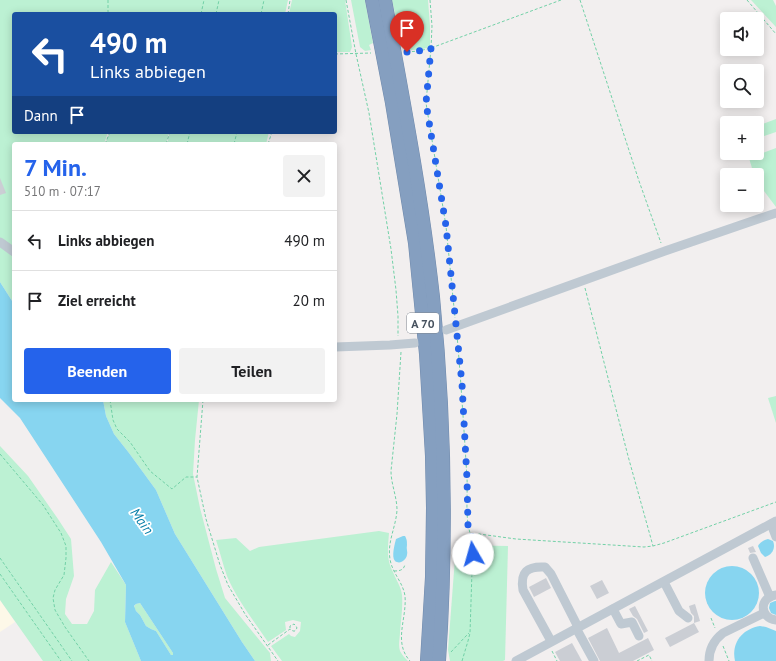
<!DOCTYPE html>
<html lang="de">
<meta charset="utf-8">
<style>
body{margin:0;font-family:"PT Sans",sans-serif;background:#f2f2f2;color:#202124;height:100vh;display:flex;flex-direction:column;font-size:15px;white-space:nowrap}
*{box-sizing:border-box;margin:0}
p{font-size:13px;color:#757577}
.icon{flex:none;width:22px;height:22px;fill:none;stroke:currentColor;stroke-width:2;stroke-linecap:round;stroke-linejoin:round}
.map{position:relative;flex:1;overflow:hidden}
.details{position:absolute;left:12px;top:142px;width:325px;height:260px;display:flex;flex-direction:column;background:#fff;border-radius:4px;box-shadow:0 2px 10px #0003}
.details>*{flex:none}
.top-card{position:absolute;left:12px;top:12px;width:325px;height:122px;border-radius:4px;box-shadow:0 2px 10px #0003;background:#1a4fa0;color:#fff;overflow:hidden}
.fabs{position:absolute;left:720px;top:12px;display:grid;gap:8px}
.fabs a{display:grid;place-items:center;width:44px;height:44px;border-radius:4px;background:#fff;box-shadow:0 2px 10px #0003;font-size:20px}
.pin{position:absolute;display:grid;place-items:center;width:34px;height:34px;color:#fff;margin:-41px -17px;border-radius:50% 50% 50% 0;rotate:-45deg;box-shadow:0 0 4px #0007}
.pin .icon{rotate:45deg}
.me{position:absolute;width:44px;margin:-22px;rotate:353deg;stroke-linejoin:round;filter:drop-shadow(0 0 3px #0008)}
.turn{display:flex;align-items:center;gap:14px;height:84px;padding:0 12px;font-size:18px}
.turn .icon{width:52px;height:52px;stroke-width:2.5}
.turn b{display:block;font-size:28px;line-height:34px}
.then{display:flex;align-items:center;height:38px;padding:0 12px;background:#0003;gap:8px;font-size:15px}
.round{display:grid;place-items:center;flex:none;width:42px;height:42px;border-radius:4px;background:#f2f2f2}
.headline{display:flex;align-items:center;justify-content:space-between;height:68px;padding:0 12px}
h1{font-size:24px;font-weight:700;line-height:30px;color:#2563eb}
.primary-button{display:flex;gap:8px;margin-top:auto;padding:8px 12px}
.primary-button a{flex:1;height:46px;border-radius:4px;background:#2563eb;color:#fff;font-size:16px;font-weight:700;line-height:46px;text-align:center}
.primary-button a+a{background:#f2f2f2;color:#202124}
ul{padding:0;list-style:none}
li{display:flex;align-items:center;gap:12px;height:60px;padding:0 12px;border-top:1px solid #e0e0e0}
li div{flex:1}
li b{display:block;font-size:15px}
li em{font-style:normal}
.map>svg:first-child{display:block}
.commercial{fill:#fdf8e8}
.green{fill:#bcf1d3}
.water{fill:#87d5f0;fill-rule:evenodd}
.building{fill:#cbced4}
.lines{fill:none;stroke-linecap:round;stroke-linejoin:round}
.highway-casing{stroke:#708aac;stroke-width:14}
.path{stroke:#72d1a7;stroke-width:1;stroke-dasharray:3 2;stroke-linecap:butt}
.minor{stroke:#bfc9d2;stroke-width:9}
.highway{stroke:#859fc0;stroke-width:13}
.route{stroke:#2563eb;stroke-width:7;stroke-dasharray:0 12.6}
.labels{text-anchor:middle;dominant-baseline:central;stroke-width:3.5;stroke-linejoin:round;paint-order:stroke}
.shield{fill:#fff;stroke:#7e858e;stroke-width:1}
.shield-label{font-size:12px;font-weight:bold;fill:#46515e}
.water-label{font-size:14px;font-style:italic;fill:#077fa9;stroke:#fff}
</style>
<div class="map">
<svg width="776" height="661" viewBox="0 0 776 661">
<rect width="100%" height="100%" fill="#f2efef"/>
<!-- commercial -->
<polygon class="commercial" points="0,600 15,622 0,632"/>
<!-- green -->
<g class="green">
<polygon points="0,0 288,0 285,14 108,14 107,11 107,14 14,14 14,132 108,132 104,144 14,144 14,250 0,240"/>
<polygon points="292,0 345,0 352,47 350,52 335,52 335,14 289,14"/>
<polygon points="351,0 365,0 373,43 369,45 371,50 365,51 360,47"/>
<polygon points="392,0 428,0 430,26 430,47 419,50 405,50 404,46 402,46"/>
<polygon points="751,0 773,0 776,6 776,27"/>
<polygon points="776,119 776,132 761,137 757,126"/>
<polygon points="110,132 169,132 166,144 105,144"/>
<polygon points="170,132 269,132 266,144 167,144"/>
<polygon points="776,148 776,207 764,191 759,190 757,184 757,175 754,175 749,158"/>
<polygon points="0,243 14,253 14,304 0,282"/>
<polygon points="776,396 776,423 768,398"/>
<polygon points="103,400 199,400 195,440 193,474 200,508 216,569 225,598 270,653 271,661 255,661 242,642 175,534 156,490 129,453 114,434 106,416"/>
<polygon points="0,446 28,476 58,519 71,539 74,576 66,599 65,614 72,624 87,624 94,611 95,590 111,562 126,585 125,622 141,661 43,661 0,600"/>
<path d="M379 531 389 533C388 547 386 559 393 572 396 580 401 586 402 595 403 607 401 620 400 632 400 638 398 645 400 651 402 655 405 658 408 661H282L271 646 289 634 291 636 295 637 300 631 301 622 293 620 285 622 286 630 268 642C254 621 237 600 227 576 223 565 220 552 216 540L236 538 250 551 259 547Z"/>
<polygon points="456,545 508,546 505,660 503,661 450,661 448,650"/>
<polygon points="140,603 173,653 173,655 171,655 156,631 151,629 146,626 140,615 136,611 134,607 136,604"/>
</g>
<!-- water -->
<g class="water">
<path d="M0 282 14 304V400H103L106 416 114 434 129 453 156 490 175 534 242 642 255 661H141L125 622 126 585 101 542 20 418 0 398ZM140 603 173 653V655H171L156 631 151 629 146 626 140 615 136 611 134 606 136 604Z"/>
<path d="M403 536H405C407 540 407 541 407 545 406 549 408 552 407 555 406 560 400 565 395 561 391 557 395 543 396 539Z"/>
<path d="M768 539 773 541C776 548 772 555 765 557L761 553 758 546C760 542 764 540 768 539Z"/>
<circle cx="732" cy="593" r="27"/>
<polygon points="775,601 776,601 776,615 771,613 769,608 770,603"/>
<path d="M760 626 766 627 776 631V661H735C731 643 742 629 760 626Z"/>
</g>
<!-- building -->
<g class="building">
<polygon points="0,178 6,193 0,195"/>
<polygon points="753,546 756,552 750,553 748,548"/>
<polygon points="546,578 551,588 534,597 529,587"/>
<polygon points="602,580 609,593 597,599 590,586"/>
<polygon points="695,604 700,621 694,623 694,616 691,613 689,606"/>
<polygon points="635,606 648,631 644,633 637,619 633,616 629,609"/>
<polygon points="694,623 699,632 670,647 665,638"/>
<polygon points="607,628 619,653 648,638 654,650 633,661 600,661 588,638"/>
<polygon points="572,643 582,661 560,661 555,652"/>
</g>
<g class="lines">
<defs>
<g id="highway">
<polyline points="372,0 392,103 415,243 426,354 432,456 433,508 432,577 427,661"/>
<path d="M385 0C403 98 422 197 433 297 445 418 447 540 439 661"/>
</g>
</defs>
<!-- highway casing -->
<use href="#highway" class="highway-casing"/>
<!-- path -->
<g class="path">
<polyline points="108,0 108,14"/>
<polyline points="346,0 356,54 369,113 391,249 396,290 398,316 398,336"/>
<polyline points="430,0 432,26 431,48 426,103 446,226 455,318"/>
<polyline points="580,0 639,181 661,243"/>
<polyline points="747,0 776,34"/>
<polyline points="201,14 204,0"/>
<polyline points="216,14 219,0"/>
<polyline points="261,14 264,0"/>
<polyline points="288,14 290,0"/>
<polyline points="407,52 419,51 431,48 561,0"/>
<polyline points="335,54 371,53"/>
<polyline points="105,144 110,132"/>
<polyline points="166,144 170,132"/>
<polyline points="187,144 190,132"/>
<polyline points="234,144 237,132"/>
<polyline points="268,144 272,132"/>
<polyline points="585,288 628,456 653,546"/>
<path d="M457 335C461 382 464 430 467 478 468 497 464 524 473 540"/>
<path d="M401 352 397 414 391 471C391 484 397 497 397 510 396 527 387 542 390 559 392 573 403 582 405 596 407 619 393 642 410 661"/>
<polyline points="110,400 113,420 117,429 130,442 150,471 172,489 186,477 197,477"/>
<polyline points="203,400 197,477 206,519 220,565 228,585 245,614 278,661"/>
<polyline points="0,454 43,505 61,533 66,546 66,558 64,575 55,590 53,598 55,610 65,627 89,661"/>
<polyline points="0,558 72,661"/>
<path d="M394 571C400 571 404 570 405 564"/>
<polyline points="0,574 61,661"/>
<polyline points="711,618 715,628"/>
<polyline points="268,645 290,629 293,631 295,631 297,628 296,626 294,624 290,626 290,629"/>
<polyline points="723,646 729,661"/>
<polyline points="552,651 557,661"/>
<polyline points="451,652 466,636 469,633"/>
<path d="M462 661 468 641 470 633 473 540C475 537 476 535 479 534L516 539 644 547 653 546 664 543 776 502"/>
<polyline points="637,661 649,655 652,661"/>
</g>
<!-- minor -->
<g class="minor">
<polyline points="0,242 14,252"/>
<polyline points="446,330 665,251 776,213"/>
<polyline points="335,347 390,345 415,343"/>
<polyline points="771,524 776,537"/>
<polyline points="753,558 770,597"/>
<polyline points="664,582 679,611 688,618"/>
<path d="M776 595C759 597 759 618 776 620"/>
<polyline points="613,609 621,624 632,622 639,636"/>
<polyline points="576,628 594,661"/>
<path d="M551 641 523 590C520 572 527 566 545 567L551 574 578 627"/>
<polyline points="516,661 776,521"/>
<path d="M709 661C709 649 714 640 723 633L764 613"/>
</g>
<!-- highway -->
<use href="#highway" class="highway"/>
</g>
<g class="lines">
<!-- route -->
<polyline class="route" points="407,52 419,51 431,48 426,103 446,226 462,384 467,479 468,526 470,534 474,540 473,554"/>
</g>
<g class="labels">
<!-- shield labels -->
<rect class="shield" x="407" y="313" width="32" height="20" rx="3"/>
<g class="shield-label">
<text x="423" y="323">A 70</text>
</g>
<!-- water labels -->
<g class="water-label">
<text transform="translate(142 521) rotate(54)">Main</text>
</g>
</g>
</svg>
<div class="fabs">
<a><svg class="icon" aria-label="sound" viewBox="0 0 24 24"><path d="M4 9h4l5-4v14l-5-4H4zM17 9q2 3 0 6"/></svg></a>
<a><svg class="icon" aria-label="search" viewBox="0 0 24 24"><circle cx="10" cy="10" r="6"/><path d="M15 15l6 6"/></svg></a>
<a>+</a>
<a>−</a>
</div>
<div class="pin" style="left:407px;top:52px;background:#d93025"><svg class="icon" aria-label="arrive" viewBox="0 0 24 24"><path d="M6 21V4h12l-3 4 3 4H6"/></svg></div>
<svg class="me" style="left:473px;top:554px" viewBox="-20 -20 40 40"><circle r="19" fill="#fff"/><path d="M0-13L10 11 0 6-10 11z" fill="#2563eb"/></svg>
<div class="top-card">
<div class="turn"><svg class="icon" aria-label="left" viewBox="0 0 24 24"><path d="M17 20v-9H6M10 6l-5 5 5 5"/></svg><div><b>490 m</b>Links abbiegen</div></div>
<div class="then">Dann<svg class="icon" aria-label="arrive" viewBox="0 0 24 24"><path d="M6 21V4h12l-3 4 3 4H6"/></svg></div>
</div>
<section class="details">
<div class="headline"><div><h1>7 Min.</h1><p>510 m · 07:17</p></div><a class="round"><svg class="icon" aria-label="close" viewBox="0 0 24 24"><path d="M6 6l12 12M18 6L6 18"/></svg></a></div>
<ul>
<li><svg class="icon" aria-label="left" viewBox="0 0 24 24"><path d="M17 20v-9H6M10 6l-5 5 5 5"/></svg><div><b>Links abbiegen</b></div><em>490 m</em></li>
<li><svg class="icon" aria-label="arrive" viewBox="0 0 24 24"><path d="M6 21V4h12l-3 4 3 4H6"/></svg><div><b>Ziel erreicht</b></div><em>20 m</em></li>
</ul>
<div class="primary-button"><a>Beenden</a><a>Teilen</a></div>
</section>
</div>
